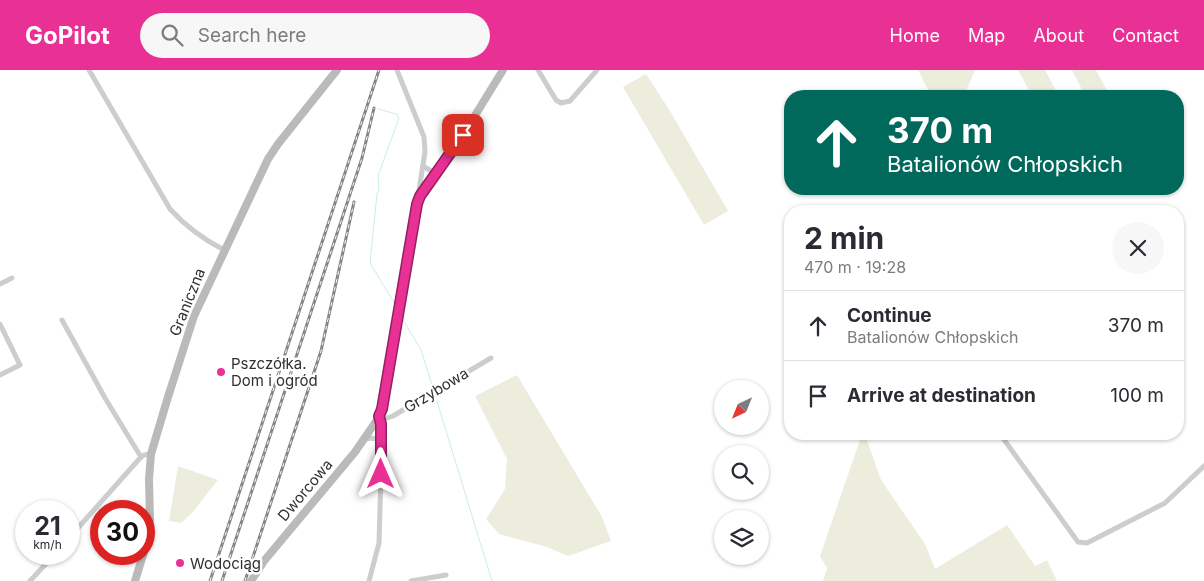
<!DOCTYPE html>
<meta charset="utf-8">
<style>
body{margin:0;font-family:Inter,sans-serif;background:#f7f7f7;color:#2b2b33;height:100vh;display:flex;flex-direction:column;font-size:19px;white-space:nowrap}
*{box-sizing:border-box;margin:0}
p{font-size:16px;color:#7c7c81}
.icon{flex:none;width:28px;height:28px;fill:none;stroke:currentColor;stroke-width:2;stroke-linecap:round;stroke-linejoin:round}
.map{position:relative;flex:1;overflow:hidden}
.panel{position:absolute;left:784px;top:135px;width:400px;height:235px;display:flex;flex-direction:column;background:#fff;border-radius:20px;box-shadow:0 1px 4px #0004}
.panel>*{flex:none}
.top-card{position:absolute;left:784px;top:20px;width:400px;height:105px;border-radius:20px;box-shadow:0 1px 4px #0004;background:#00695c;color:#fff;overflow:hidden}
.needle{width:32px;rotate:223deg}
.fabs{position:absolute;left:714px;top:310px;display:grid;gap:10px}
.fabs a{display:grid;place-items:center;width:55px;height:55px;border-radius:50%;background:#fff;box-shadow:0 1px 4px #0004;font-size:25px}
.speed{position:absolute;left:15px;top:430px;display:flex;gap:10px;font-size:25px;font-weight:700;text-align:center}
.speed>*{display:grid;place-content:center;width:65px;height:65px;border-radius:50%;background:#fff;box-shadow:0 1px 4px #0004;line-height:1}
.speed small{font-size:12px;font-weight:400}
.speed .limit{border:8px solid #d22;background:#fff;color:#111}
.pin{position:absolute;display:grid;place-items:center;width:42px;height:42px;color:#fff;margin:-21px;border-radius:10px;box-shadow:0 2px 8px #0006}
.me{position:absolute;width:55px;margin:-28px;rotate:0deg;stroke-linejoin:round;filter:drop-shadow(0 0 4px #0008)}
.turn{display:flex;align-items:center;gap:18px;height:105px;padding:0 20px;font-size:22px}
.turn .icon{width:65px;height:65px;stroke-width:2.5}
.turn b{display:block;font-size:35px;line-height:42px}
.round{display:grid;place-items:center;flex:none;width:52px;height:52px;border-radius:26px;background:#f7f7f7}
.overview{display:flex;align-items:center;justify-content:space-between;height:85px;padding:0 20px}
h1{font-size:30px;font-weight:700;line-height:38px}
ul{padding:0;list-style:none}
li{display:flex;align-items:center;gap:15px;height:70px;padding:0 20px;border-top:1px solid #e1e1e2}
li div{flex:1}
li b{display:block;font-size:19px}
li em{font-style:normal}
header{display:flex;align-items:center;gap:30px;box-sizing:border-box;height:70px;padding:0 25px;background:#e93095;color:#fff}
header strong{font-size:24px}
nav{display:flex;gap:28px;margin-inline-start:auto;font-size:18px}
.search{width:350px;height:45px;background:#f7f7f7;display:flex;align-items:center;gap:12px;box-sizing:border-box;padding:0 18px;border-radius:28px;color:#7c7c81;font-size:19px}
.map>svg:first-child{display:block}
.green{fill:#ededde}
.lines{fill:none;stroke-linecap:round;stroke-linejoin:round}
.stream{stroke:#caedea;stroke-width:1}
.street{stroke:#cdcdcd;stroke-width:5}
.secondary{stroke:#bababa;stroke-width:8}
.rail-casing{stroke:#858585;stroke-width:3}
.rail{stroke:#fff;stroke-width:1;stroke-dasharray:4;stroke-linecap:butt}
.route-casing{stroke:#971f61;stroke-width:12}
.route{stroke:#e93095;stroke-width:9}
.poi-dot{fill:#e93095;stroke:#fff;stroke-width:2}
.labels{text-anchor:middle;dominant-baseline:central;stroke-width:5;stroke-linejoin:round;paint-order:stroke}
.street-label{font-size:15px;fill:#303030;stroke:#fff}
.poi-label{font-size:15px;fill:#303030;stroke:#fff;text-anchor:start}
</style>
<header>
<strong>GoPilot</strong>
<div class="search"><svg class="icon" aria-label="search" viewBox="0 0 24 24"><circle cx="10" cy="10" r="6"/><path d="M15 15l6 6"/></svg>Search here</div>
<nav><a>Home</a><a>Map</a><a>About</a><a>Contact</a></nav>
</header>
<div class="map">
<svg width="1204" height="511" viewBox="0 0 1204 511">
<rect width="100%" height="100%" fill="#fff"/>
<!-- green -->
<g class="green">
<polygon points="918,0 975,0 964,26 931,26"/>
<polygon points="1018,0 1045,0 1059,26 1032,26"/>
<polygon points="1072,0 1096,0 1110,26 1085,26"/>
<polygon points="646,4 670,41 728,141 704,155 623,17"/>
<polygon points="517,305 602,447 611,471 568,486 547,477 499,464 486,449 505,419 507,389 475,326"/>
<polygon points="862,364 864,364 867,370 881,410 925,474 935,499 1007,455 1035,496 1047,490 1057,511 823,511 827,498 820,486"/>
<polygon points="178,396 218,410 191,444 181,453 169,451"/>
</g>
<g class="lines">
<!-- stream -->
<g class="stream">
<polyline points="378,39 396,44 399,48 378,106 379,119 377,124 370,193 395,234"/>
<polyline points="402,248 421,280 433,318"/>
<polyline points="435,325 492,511"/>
</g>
<!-- street -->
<g class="street">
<path d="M89 0 170 139C186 157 203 169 224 180"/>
<polyline points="397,0 424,67 425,82 419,120 420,126"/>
<polyline points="538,0 556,30 561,33 570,31 597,0"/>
<polyline points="423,96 436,104"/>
<polyline points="0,214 12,208"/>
<polyline points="62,250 105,328 141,387"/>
<polyline points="0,254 20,295 0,305"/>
<polyline points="381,350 393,346 491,288"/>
<polyline points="1000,364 1078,472 1087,473 1165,433 1204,396"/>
<polyline points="366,369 371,368 381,370"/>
<polyline points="69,468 141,387 144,385 151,384"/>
<polyline points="30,511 55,484"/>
<polyline points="369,511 379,473 381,404 381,354 379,347"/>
<polyline points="411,511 446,505"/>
</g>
<!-- secondary -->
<g class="secondary">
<polyline points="135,511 147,472 150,450 149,409 151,384 168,327 194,246 268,89 278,74 337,0"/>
<polyline points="251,511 264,491 355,382 379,347 417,134 420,126 463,65 503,0"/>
</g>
<defs>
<g id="rail">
<polyline points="210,511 379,0"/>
<polyline points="222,511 362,88 374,38"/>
<polyline points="245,511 321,281 354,132"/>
</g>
</defs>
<!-- rail casing -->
<use href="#rail" class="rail-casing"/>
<!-- rail -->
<use href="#rail" class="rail"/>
</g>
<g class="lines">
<defs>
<polyline id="route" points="381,404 381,354 379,346 382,339 417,134 420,126 463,65"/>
</defs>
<!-- route casing -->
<use href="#route" class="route-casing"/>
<!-- route -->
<use href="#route" class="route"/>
</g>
<!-- markers -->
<g class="poi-dot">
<circle cx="221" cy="302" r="5"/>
<circle cx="180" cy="493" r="5"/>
</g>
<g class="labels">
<!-- street labels -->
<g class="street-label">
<text transform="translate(187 232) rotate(-68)">Graniczna</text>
<text transform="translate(436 320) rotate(-31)">Grzybowa</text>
<text transform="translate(305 420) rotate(-50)">Dworcowa</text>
</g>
<!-- poi labels -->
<g class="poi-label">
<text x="231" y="293">Pszczółka.<tspan x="231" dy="17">Dom i ogród</tspan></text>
<text x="190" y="493">Wodociąg</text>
</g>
</g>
</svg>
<div class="fabs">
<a><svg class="needle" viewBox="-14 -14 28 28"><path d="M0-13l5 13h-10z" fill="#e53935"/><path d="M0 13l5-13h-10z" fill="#7c7c81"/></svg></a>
<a><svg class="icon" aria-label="search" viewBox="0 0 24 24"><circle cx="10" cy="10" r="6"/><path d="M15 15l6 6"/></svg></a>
<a><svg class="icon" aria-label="layers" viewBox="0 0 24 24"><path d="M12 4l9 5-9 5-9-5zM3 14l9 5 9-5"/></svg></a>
</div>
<div class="speed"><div>21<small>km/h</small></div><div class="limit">30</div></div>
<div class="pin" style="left:463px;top:65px;background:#d93025"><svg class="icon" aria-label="arrive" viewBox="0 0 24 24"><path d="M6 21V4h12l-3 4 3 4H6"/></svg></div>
<svg class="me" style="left:381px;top:404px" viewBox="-20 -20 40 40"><path d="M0-17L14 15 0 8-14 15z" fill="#e93095" stroke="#fff" stroke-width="4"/></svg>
<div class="top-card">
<div class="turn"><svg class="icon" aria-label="ahead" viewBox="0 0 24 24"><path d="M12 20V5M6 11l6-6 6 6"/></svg><div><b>370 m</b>Batalionów Chłopskich</div></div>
</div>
<section class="panel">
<div class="overview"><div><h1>2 min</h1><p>470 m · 19:28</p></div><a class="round"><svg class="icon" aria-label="close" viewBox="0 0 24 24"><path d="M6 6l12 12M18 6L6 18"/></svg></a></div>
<ul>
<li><svg class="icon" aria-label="ahead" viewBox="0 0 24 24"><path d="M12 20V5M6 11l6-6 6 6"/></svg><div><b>Continue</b><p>Batalionów Chłopskich</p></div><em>370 m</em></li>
<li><svg class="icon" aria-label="arrive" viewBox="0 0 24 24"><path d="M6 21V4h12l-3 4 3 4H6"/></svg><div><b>Arrive at destination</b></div><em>100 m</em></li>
</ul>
</section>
</div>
